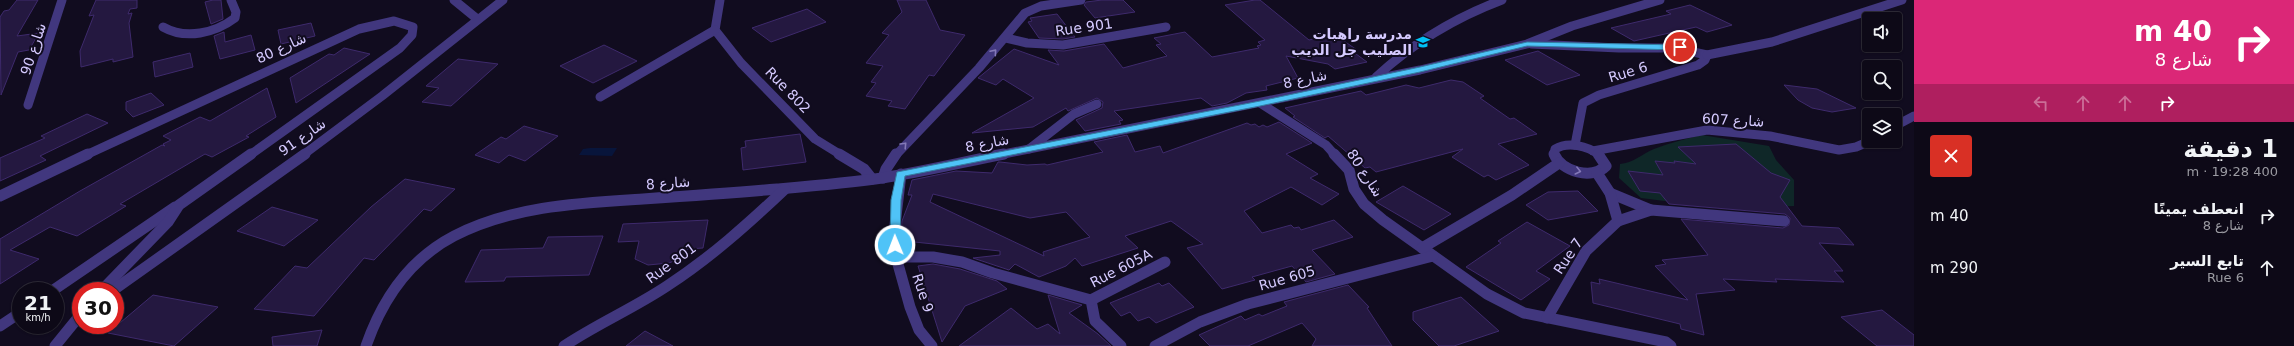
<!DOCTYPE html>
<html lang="ar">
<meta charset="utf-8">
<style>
body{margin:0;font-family:"DejaVu Sans",Vazirmatn,sans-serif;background:#1b1724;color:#f1f3f6;direction:rtl;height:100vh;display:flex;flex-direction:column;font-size:15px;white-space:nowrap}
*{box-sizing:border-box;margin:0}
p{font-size:13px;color:#9a9aa1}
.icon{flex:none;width:22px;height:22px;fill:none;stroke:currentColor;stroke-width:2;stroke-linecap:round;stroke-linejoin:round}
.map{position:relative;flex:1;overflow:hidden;direction:ltr}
.sheet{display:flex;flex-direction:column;background:#0d0917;width:380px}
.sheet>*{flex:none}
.top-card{background:#db2777;color:#fff;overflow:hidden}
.controls{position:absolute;left:1862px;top:12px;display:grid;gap:8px}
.controls a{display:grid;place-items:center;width:40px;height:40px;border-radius:4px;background:#0d0917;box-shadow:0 1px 3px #0004,0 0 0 1px #2d2a36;font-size:20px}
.speed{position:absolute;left:12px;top:282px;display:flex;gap:8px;font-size:20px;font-weight:700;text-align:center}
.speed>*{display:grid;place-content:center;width:52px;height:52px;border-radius:50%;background:#0d0917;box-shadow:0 1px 3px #0004,0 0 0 1px #2d2a36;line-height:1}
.speed small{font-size:10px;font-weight:400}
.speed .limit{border:6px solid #d22;background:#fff;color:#111}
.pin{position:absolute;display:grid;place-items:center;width:34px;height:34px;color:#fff;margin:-17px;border:2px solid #fff;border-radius:50%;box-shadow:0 1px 4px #0007}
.me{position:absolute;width:44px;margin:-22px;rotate:359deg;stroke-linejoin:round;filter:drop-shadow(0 0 3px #0008)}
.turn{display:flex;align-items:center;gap:14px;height:84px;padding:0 16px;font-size:18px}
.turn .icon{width:52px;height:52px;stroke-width:2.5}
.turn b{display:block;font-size:28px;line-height:34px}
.lanes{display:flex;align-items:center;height:38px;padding:0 16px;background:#0003;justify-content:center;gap:20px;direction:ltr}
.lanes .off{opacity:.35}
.round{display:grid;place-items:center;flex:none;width:42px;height:42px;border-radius:4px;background:#1b1724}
.summary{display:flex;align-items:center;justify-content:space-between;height:68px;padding:0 16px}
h1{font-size:24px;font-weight:700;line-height:30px}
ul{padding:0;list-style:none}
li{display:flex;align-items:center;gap:12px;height:52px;padding:0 16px}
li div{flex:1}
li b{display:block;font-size:15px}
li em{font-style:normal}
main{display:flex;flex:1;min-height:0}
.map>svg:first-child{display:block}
.green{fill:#0f2728}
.water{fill:#08153b}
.building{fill:#241840;stroke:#3e2a6c;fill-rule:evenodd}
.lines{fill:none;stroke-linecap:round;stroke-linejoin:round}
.minor-far1{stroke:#41377e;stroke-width:9}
.minor{stroke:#41377e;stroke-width:11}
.oneway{stroke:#8479b8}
.route{fill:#4fc3f7;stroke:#337fa1}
.labels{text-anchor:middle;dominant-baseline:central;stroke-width:4;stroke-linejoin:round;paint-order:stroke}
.street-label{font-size:14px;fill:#d5caff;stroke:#110c1f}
.poi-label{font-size:14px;font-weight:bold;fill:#d5caff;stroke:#110c1f;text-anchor:end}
</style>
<main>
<section class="sheet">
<div class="top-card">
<div class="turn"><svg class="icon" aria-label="right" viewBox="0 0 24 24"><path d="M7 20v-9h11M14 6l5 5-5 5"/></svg><div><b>40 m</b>شارع 8</div></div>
<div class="lanes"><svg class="icon off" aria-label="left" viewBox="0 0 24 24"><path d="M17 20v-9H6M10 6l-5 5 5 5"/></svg><svg class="icon off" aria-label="ahead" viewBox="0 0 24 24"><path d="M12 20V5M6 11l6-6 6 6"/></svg><svg class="icon off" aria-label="ahead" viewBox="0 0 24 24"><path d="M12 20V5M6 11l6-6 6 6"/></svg><svg class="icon" aria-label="right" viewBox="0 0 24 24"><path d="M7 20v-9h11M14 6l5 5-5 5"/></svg></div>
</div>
<div class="summary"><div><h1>1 دقيقة</h1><p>400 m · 19:28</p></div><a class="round" style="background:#d93025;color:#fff"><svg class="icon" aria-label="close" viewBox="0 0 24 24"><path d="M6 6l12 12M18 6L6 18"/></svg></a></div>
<ul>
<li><svg class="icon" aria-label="right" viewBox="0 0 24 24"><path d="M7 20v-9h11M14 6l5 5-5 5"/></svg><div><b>انعطف يمينًا</b><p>شارع 8</p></div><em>40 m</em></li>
<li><svg class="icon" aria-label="ahead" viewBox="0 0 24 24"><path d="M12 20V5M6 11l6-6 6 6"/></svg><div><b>تابع السير</b><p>Rue 6</p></div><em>290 m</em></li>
</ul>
</section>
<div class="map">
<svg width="1914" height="346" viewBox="0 0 1914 346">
<rect width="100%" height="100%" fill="#110c1f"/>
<!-- green -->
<path class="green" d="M1702 135 1769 146 1776 160 1794 180V206L1719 208 1641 198 1619 178 1620 164C1633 163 1642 154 1654 149 1670 143 1685 139 1702 135Z"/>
<!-- water -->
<polygon class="water" points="590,148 617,148 612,156 579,155 583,149"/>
<!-- building -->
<g class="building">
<polygon points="17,0 38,0 17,36 39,33 29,50 18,52 1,95 0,17 4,11 9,10"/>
<polygon points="96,0 137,0 137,8 130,9 128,14 132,13 129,23 133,57 113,62 113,59 81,67 80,51 94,15 89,16"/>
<polygon points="213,0 221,0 223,19 211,24 205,2"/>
<polygon points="897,0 926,0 940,30 965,35 934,76 929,75 905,109 888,106 892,101 866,96 876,83 871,82 883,66 866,63 889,35 882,33 902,12"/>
<polygon points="1102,0 1123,0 1135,12 1095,18 1084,5 1086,2"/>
<polygon points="1255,0 1260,0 1309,40 1334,34 1357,50 1352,51 1367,62 1335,69 1328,64 1286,56 1298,78 1266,86 1267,90 1246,93 1227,103 1212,106 1201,98 1114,111 1123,120 1119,121 1121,124 1085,131 1076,120 1102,108 1103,102 1097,98 1068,111 1066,108 1033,127 972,133 1034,98 1003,79 996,85 978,78 1014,49 1059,65 1048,50 1064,51 1104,44 1123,68 1167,56 1156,45 1161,44 1154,38 1185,32 1212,57 1259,48 1257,46 1261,45 1258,42 1265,40 1225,5"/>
<polygon points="1690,5 1732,25 1707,32 1696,27 1634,41 1611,28 1671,14 1666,11"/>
<polygon points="807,9 826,22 771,42 752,28"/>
<polygon points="1057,14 1075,37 1063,39 1039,38 1028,22 1032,21 1030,18"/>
<polygon points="311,23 315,36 281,44 278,30"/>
<polygon points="224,32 225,42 251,35 255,50 220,59 214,36"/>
<polygon points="604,45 637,61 593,83 560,66"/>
<polygon points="344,48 370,54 296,103 290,78 329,54 334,55"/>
<polygon points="1538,51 1580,75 1547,85 1505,60"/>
<polygon points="190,53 193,67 155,77 153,62"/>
<polygon points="458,59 498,64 451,106 422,102 439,88 426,86"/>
<polygon points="1451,80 1463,82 1484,96 1480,98 1510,119 1514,118 1537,134 1498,144 1529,165 1496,180 1488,175 1484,177 1452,157 1463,149 1376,172 1370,167 1365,168 1328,136 1325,138 1293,117 1295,116 1285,108 1361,91 1366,95 1406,85 1419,88"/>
<polygon points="1784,85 1817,89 1856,108 1832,112 1812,108 1798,100"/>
<polygon points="267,88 276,117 246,136 249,137 212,157 205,154 120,204 126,206 77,236 50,227 10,250 39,259 0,284 0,239 80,191 162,145 165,146 163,144 171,140 163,136 200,117 210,121"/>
<polygon points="151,93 164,105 133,117 126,110 126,102"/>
<polygon points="87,114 108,123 40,156 46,160 0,181 0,158 45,138 41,136"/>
<path d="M1279 122 1312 143 1286 154 1318 174 1310 178 1339 194 1322 205 1291 187 1244 211 1262 233 1291 225 1294 228 1299 227 1301 230 1334 220 1353 237 1312 250 1335 274 1306 282 1292 266 1252 277 1255 280 1222 289 1187 248 1203 244 1171 221 1125 236 1138 248 1082 266 1075 258 1066 266 1039 277 1015 264 1009 270 973 258 1000 255V251L905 241 907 235 901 234 902 221 912 195H908L912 180 956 171 992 173 998 162H1000L1027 165 1045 164 1047 165 1103 152 1094 142 1127 135 1135 152 1160 146 1163 153 1247 123 1251 125 1255 124 1259 127 1263 125 1267 127ZM933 194 1030 218 1066 212 1090 237 1043 252 1044 256 930 202Z"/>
<polygon points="524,126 558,136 525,161 509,155 499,163 475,155 501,137 506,139"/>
<polygon points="800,134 806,162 743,170 741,148 746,147 745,141"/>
<polygon points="1736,144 1771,173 1790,180 1780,197 1802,226 1839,228 1854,245 1819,243 1843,271 1834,271 1844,282 1775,279 1777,282 1723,279 1735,290 1696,294 1704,335 1681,329 1680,324 1593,303 1591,282 1600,284 1599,279 1688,300 1655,266 1666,264 1662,260 1708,255 1681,219 1783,228 1789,225 1790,218 1785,214 1669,204 1660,193 1640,191 1628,171 1663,175 1655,161 1675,163 1674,161 1696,164 1678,147"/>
<polygon points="405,179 455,189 431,211 424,209 374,260 364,258 314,316 254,309 295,266 307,268 371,207"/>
<polygon points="1403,186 1451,214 1424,230 1376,202"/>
<polygon points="1578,191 1598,211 1548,220 1526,205 1548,192"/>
<polygon points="272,207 318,220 284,246 237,231"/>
<polygon points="708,220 703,248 687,249 686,256 669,263 648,265 635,259 639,241 618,242 623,224"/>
<polygon points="1527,222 1570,246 1536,271 1550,279 1521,300 1466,267 1501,243 1498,241"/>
<polygon points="603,236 589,275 506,277 504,281 465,282 481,250 543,248 548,237"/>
<polygon points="933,264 960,269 997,281 1007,289 965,306 942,342 918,266"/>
<polygon points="1159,283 1162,286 1169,283 1194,307 1156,323 1149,317 1138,321 1130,312 1121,316 1110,303"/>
<polygon points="1348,285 1369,307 1367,308 1392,346 1312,346 1316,339 1302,323 1248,346 1210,346 1199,335 1241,316 1245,320 1259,314 1262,316 1287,306 1284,302"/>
<polygon points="153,295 218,307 174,346 108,333"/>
<polygon points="1048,295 1082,305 1069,313 1098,334 1111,346 959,346 1011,308 1037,329 1048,324 1060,334"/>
<polygon points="1461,297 1499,331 1454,346 1439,346 1413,320 1413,312"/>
<polygon points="1882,310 1914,335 1914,346 1877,346 1841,317"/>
<polygon points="322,330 317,346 273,346 272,337"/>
<polygon points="645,331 673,346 626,346"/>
</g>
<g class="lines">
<!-- minor-far1 -->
<g class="minor-far1">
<polyline points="454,0 476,18"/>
<polyline points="720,0 715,30 741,63 815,139 841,155"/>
<path d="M163 27C186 40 215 33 235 18L236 12 231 0"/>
<polyline points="1006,38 1027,43 1063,45 1166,27"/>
<polyline points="1531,44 1619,48 1675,48 1707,55 1705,60 1698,65 1599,95 1583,103 1575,145"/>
<polyline points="1707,55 1772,42 1902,0"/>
<path d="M1376 77C1414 42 1454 18 1502 0"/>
<polyline points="600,97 715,30"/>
<polyline points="1260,103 1326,145 1335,155"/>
<polyline points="28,105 62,0"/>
<polyline points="1895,126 1914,116"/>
<polyline points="1029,149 1074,114 1097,104"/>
<polyline points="1593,151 1707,130 1770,136 1839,150 1856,147 1870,141"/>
<polyline points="86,155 359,29 394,21 413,27 412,35 400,48 250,155"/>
<polyline points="303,155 382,96 503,0"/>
<polyline points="896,155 979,68 1025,13 1041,6 1081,0"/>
<polyline points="999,155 1420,70 1527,44 1572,26 1660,0"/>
<path d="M1554 155 1555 149C1568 141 1587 146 1600 155"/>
</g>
<!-- minor -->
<g class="minor">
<polyline points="839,154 864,169 872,179"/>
<polyline points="1334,154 1349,170 1354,189 1364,204 1383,220 1487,294 1524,313 1666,342 1671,346"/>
<path d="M1554 154C1562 172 1592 180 1606 166L1598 154"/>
<polyline points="901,174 894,233 896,257 910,307 919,330 932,346"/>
<polyline points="883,178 886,169 896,154"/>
<polyline points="1610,193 1651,210"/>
<polyline points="0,196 88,154"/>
<polyline points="1618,221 1651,210 1784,221"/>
<polyline points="1422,248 1512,195 1559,163"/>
<polyline points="896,257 933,257 962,262 993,273 1091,300 1095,321 1121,346"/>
<polyline points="52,291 175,207"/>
<polyline points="101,291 168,222 179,205 251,154"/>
<polyline points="112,291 305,154"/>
<polyline points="1091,300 1165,262"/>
<polyline points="1547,318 1586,251 1618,221 1610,193 1597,173"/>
<polyline points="0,326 21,312"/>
<polyline points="55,346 81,314"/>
<path d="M366 346C382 300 410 259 454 236 512 206 579 203 643 199 688 196 733 193 777 189 812 186 848 183 882 178 923 172 963 162 1004 154"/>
<path d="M564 346C597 324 634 308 667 286 710 258 748 224 785 189"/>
<polyline points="1155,346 1200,322 1248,304 1433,256"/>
</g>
</g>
<!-- one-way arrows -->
<defs><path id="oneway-chevron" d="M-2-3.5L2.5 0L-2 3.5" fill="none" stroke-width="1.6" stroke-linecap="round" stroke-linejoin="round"/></defs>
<g class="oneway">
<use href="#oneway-chevron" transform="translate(994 52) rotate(-49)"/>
<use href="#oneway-chevron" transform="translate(904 145) rotate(-47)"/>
<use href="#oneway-chevron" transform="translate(1578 171) rotate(14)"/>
</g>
<!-- route -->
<polygon class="route" points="1527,42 1680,45 1684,47 1680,50 1527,46 1420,72 1260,106 905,176 901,200 900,245 895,248 890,245 891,200 897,172 1260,101 1420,67"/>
<!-- icons -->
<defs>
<symbol id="school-bare" viewBox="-9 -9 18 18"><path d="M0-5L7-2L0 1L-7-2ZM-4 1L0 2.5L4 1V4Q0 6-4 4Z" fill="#00c1f5" stroke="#110c1f" stroke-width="2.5" paint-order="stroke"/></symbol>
</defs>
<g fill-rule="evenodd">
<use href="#school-bare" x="1413" y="32" width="20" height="20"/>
</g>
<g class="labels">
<!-- street labels -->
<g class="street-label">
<text transform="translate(1084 27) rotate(-8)">Rue 901</text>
<text transform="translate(281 48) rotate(-25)">شارع 80</text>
<text transform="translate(33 49) rotate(-72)">شارع 90</text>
<text transform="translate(1628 72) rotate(-17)">Rue 6</text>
<text transform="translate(1305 79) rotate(-12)">شارع 8</text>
<text transform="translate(788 90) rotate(46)">Rue 802</text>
<text transform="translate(1733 120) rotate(3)">شارع 607</text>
<text transform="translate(302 137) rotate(-35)">شارع 91</text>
<text transform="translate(987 143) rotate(-11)">شارع 8</text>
<text transform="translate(1365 173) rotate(57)">شارع 80</text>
<text transform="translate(668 183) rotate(-4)">شارع 8</text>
<text transform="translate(1568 256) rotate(-56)">Rue 7</text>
<text transform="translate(671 263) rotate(-36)">Rue 801</text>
<text transform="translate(1121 268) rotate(-27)">Rue 605A</text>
<text transform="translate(1287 278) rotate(-16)">Rue 605</text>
<text transform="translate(923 293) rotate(72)">Rue 9</text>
</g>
<!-- poi labels -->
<g class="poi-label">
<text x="1412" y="34">مدرسة راهبات<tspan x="1412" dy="16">الصليب جل الديب</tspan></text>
</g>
</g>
</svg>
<div class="controls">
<a><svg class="icon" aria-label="sound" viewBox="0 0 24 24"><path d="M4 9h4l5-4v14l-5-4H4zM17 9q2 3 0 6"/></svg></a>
<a><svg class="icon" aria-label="search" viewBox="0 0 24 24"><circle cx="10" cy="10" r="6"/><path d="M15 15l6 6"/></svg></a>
<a><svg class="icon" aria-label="layers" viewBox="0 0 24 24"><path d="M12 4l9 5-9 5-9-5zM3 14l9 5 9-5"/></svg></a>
</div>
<div class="speed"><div>21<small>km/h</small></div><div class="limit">30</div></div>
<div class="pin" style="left:1680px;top:47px;background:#d93025"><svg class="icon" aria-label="arrive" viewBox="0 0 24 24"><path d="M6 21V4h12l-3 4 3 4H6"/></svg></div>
<svg class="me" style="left:895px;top:245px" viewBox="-20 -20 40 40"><circle r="17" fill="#4fc3f7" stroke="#fff" stroke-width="3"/><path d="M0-11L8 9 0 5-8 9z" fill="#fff"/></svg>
</div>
</main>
